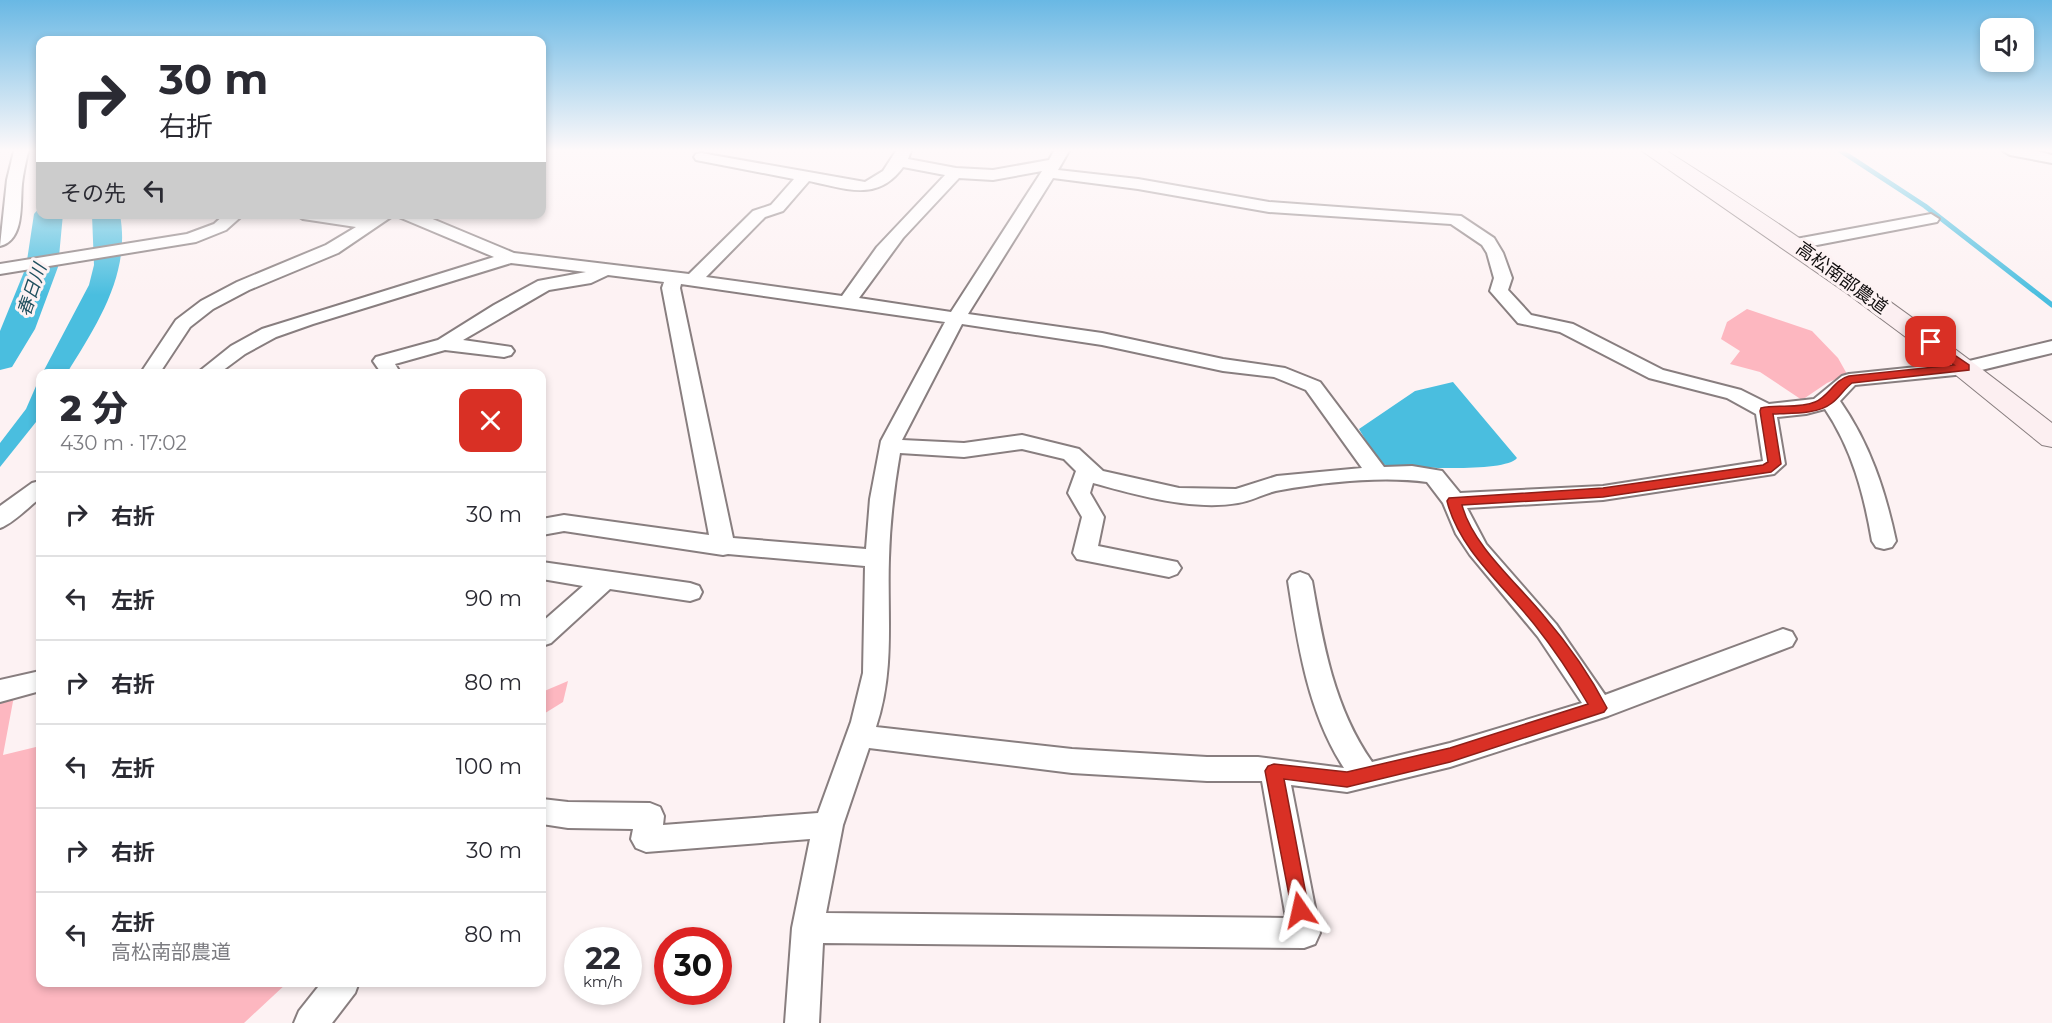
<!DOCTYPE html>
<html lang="ja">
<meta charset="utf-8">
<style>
body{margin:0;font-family:Montserrat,"Noto Sans JP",sans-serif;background:#f7f7f7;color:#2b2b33;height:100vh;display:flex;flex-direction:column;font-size:22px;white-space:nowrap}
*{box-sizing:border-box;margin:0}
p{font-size:20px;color:#7c7c81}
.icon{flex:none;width:33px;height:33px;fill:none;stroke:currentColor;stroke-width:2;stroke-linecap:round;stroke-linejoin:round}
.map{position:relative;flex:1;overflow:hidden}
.panel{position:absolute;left:36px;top:369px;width:510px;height:618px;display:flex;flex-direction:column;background:#fff;border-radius:12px;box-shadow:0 3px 9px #0003}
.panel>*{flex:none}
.hud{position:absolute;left:36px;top:36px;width:510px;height:183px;border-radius:12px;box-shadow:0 3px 9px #0003;background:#fff;color:#2b2b33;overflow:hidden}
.controls{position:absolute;left:1980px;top:18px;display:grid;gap:12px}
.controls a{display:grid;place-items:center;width:54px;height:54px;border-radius:12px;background:#fff;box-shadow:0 3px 9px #0003;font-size:30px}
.speed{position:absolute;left:564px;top:927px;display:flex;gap:12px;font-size:30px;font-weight:700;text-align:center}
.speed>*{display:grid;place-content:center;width:78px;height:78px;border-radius:50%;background:#fff;box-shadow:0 3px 9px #0003;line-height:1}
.speed small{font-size:15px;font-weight:400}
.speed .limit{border:9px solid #d22;background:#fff;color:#111}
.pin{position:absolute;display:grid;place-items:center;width:51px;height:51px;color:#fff;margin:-26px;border-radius:12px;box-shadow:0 3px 9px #0006}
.me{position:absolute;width:66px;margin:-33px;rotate:349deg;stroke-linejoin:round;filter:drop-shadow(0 0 4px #0008)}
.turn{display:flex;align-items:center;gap:21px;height:126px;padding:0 24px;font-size:27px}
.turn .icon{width:78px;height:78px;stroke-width:2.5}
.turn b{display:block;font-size:42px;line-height:51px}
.then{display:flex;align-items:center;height:57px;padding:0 24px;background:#0003;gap:12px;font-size:22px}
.round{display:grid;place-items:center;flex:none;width:63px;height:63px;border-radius:12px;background:#f7f7f7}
.head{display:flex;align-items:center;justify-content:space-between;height:102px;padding:0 24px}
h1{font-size:36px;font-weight:800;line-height:45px}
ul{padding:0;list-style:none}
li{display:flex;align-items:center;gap:18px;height:84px;padding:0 24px;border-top:2px solid #e1e1e2}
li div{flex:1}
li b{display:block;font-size:22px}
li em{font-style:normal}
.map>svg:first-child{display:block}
.green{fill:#fdb7c0}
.water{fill:#4abedf}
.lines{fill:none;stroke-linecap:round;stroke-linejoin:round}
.stream{stroke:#4abedf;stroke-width:5}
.river{fill:#4abedf;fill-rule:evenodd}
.street-casing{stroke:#887e7f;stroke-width:4}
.secondary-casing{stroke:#887e7f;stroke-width:2}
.street{fill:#fff;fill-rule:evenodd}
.secondary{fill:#fceff1;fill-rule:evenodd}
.route{fill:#d93025;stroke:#8d1f18;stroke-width:1.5}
.labels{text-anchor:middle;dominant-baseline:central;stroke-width:6;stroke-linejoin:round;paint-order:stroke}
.far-street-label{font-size:18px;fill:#100d0d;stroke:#fdf2f3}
.far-water-label{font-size:18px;font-style:italic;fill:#1f4f5e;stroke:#fdf2f3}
</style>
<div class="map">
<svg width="2052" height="1023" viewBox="0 0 2052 1023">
<rect width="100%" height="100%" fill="#fdf2f3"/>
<!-- green -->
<g class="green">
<polygon points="1747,309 1812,331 1838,358 1847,374 1827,383 1802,400 1760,372 1730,364 1740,351 1721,339 1727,322"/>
<polygon points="568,681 563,702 542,715 542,692"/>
<polygon points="14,696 3,755 40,746 40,982 287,983 244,1023 0,1023 0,700"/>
</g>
<!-- water -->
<g class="water">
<path d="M92 215H120C131 273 97 325 67 373L42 374 89 285 94 265Z"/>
<polygon points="40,377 40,417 0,467 0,443 26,409"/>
<path d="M1453 382 1517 458C1505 473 1414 467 1392 466L1380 464 1359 429 1415 391Z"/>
</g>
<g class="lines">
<!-- stream -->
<polyline class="stream" points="1841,151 1925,206 2052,305"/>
<!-- river -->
<polygon class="river" points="40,207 40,214 63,214 58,267 35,329 12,367 0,370 0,331 26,267 34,214"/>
<defs>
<g id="street">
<path d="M14 151H28C26 162 23 173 22 184 20 203 25 240 0 246L7 180Z"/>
<path d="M896 151H911L908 159 956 168 993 170 1049 160 1054 151H1069L1058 170 1138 179 1269 202 1461 216 1494 238 1503 253 1512 278 1508 290 1531 315 1573 324 1663 370 1741 390 1769 404 1814 399 1842 376 1849 374 1965 362 2052 341V353L1965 374 1855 385 1840 401C1870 444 1885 490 1896 541L1892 547 1884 549 1876 547 1872 541C1864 494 1852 449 1825 409L1806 414 1777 417 1785 464 1774 474 1603 500 1467 508 1486 544 1556 624 1605 695 1783 629 1792 632 1796 639 1792 646 1608 716 1450 767 1347 792 1291 785 1320 933 1315 944 1304 948 823 943 819 1023H785L792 928 810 839 646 852 636 848 631 839 633 829 568 828 542 824V799L568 802 650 803 660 807 664 816 663 825 818 813 851 722 863 673 865 566 728 554 723 555 564 531 542 535V519L564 515 709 535 662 288 664 282 608 275 591 283 549 290 463 340 511 347 514 351 511 355 504 357 445 350 395 364 401 374H382L373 361 376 357 438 340 494 305 538 281 586 272 511 263 313 324 276 337 245 354 218 374H196L231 346 262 329 494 257 394 215 338 253 249 290 213 309 190 327 159 374H140L176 320 201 301 237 282 326 245 356 227 303 219 295 214H340L368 219 375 214 423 215 514 253 689 274 753 211 771 205 794 179 696 160 694 157 696 154 701 153 865 182 883 171ZM903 167 945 175 877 247 842 296 706 277 765 217 783 211 809 181C845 188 877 203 903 167ZM1042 171 951 312 859 298 903 238 959 178 993 180ZM1053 178 1138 189 1269 212 1451 224 1482 245 1487 253 1494 278 1490 291 1518 323 1560 332 1649 378 1727 398 1756 414 1763 461 1603 486 1460 493 1442 471 1412 466 1384 467 1320 382 1285 368 1223 359 1102 333 968 314ZM681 284 945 322 881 441 870 499 866 549 733 538 680 288ZM962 324 1102 345 1223 371 1274 377 1306 390 1362 468 1277 476 1236 489 1179 488 1103 471 1079 449 1022 435 964 443 902 440ZM1022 449 1064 459 1076 471 1068 493 1082 517 1073 553 1077 559 1169 577 1177 574 1181 568 1177 562 1098 546 1104 517 1090 493 1093 483C1136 495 1193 511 1238 503 1253 501 1266 492 1281 490 1326 482 1383 476 1427 482L1443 503 1456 534 1470 555 1538 637 1582 703 1450 743 1372 762C1334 708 1323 644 1312 581L1308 575 1300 572 1292 575 1288 581C1298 645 1308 713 1344 768L1258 757H1207L1072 749 876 727C895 670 887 616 889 558 890 522 894 488 900 453L964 457ZM869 748 1072 773 1207 781H1262L1286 918 826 913 843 825Z"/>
<polygon points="2003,151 2036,151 2052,155 2052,163 2010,155"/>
<polygon points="225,214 244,214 226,230 196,242 0,274 0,264 187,234 214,224"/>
<polygon points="1931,214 1939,219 1937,222 1796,249 1788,244 1796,239"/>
<path d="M40 481V498C29 507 12 524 0 528V506L32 483Z"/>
<polygon points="542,562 690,583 699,586 702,592 699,598 690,601 610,589 551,643 542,646 542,622 583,586 542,579"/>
<polygon points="40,671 40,691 0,702 0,680"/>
<polygon points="322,982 359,982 355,993 332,1023 294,1023 299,1011"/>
</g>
<path id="secondary" d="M1642 151H1667C1800 235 1928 326 2052 423V447L2042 445 1946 367 1848 294Z"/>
</defs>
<!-- street casing -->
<use href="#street" class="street-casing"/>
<!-- secondary casing -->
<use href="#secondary" class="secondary-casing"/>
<!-- street -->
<use href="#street" class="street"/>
<!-- secondary -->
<use href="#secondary" class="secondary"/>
</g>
<!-- sky -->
<linearGradient id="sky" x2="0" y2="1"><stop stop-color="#69b8e4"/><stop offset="0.51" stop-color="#fef9fa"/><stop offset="1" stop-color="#fef9fa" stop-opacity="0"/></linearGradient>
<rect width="2052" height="295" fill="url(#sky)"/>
<!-- route -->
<path class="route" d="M1931 339 1969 365V370L1852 383C1844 389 1840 397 1832 403 1817 415 1791 413 1773 414L1781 464 1771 472 1603 497 1462 505C1472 545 1518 584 1544 616 1568 644 1590 675 1607 708L1604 712 1450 762 1347 787 1284 779 1309 910 1306 916 1300 919 1293 916 1265 771 1268 766 1274 764 1347 772 1450 748 1588 704C1572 676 1554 649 1534 624 1504 586 1459 550 1447 501L1449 498 1603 488 1763 465 1768 462 1760 411 1761 408C1778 404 1799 409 1815 402 1829 396 1834 380 1849 376L1954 365 1927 345 1925 342Z"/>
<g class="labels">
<!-- far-street labels -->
<g class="far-street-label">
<text transform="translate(1842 278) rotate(36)">高松南部農道</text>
</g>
<!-- far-water labels -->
<g class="far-water-label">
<text transform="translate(32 290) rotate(-71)">春日川</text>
</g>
</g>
</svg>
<div class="controls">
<a><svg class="icon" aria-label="sound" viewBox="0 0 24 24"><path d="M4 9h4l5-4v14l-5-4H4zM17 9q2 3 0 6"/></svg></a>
</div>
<div class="speed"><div>22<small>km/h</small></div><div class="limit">30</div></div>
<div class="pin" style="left:1931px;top:342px;background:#d93025"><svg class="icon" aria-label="arrive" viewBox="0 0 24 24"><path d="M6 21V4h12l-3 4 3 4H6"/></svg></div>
<svg class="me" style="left:1300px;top:910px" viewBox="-20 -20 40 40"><path d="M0-17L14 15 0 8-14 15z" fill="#d93025" stroke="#fff" stroke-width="4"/></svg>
<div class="hud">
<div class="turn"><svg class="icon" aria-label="right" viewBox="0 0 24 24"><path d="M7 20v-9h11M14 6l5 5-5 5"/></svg><div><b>30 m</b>右折</div></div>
<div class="then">その先<svg class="icon" aria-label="left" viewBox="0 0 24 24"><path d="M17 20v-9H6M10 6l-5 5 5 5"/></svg></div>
</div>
<section class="panel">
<div class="head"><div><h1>2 分</h1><p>430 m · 17:02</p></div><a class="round" style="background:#d93025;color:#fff"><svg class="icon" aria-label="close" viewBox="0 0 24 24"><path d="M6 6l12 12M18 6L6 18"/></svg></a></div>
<ul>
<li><svg class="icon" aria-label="right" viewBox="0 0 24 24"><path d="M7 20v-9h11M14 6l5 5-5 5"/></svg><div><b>右折</b></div><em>30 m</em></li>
<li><svg class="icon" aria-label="left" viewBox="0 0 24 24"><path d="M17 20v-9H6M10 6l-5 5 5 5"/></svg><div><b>左折</b></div><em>90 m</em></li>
<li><svg class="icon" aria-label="right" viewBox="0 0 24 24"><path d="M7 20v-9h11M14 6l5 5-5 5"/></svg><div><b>右折</b></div><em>80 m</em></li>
<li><svg class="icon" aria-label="left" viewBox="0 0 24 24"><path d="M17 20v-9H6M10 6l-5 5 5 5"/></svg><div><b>左折</b></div><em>100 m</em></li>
<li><svg class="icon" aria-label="right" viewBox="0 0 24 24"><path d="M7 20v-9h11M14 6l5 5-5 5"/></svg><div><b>右折</b></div><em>30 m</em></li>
<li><svg class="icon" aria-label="left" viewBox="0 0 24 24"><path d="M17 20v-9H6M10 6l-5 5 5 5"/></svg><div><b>左折</b><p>高松南部農道</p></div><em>80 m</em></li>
</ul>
</section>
</div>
